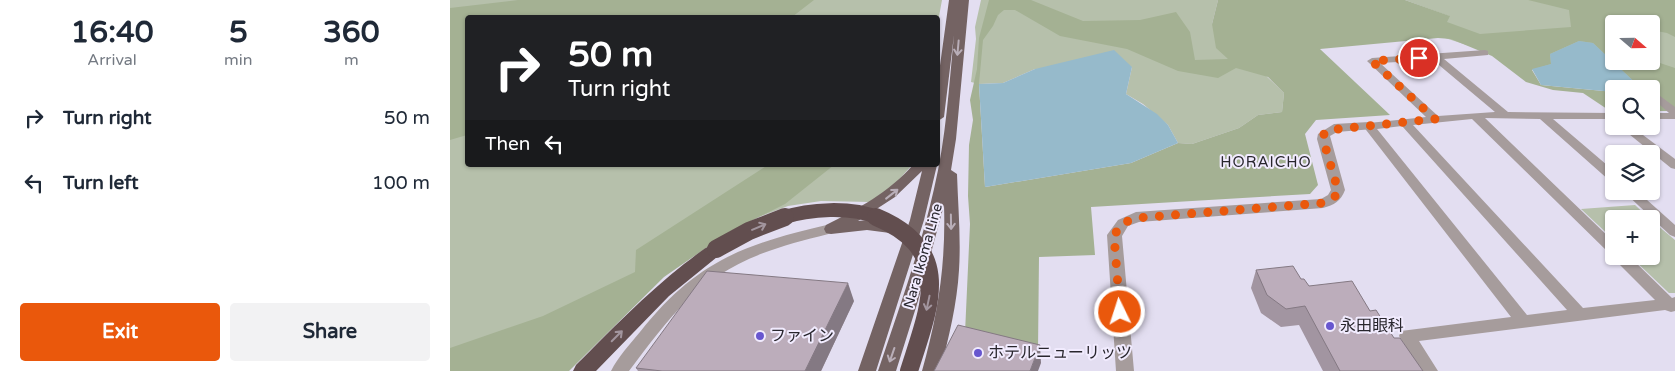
<!DOCTYPE html>
<meta charset="utf-8">
<style>
body{margin:0;font-family:"Varela Round","Noto Sans JP",sans-serif;background:#f2f2f3;color:#1f2937;height:100vh;display:flex;flex-direction:column;font-size:19px;white-space:nowrap}
*{box-sizing:border-box;margin:0}
p{font-size:16px;color:#747a83}
.icon{flex:none;width:28px;height:28px;fill:none;stroke:currentColor;stroke-width:2;stroke-linecap:round;stroke-linejoin:round}
.map{position:relative;flex:1;overflow:hidden}
.side{display:flex;flex-direction:column;background:#fff;width:450px}
.side>*{flex:none}
.banner{position:absolute;left:15px;top:15px;width:475px;height:152px;border-radius:5px;box-shadow:0 1px 4px #0004;background:#202124;color:#fff;overflow:hidden}
.needle{width:32px;rotate:110deg}
.controls{position:absolute;left:1155px;top:15px;display:grid;gap:10px}
.controls a{display:grid;place-items:center;width:55px;height:55px;border-radius:5px;background:#fff;box-shadow:0 1px 4px #0004;font-size:25px}
.pin{position:absolute;display:grid;place-items:center;width:42px;height:42px;color:#fff;margin:-21px;border:2px solid #fff;border-radius:50%;box-shadow:0 1px 5px #0007}
.me{position:absolute;width:55px;margin:-28px;rotate:356deg;stroke-linejoin:round;filter:drop-shadow(0 0 4px #0008)}
.turn{display:flex;align-items:center;gap:18px;height:105px;padding:0 20px;font-size:22px}
.turn .icon{width:65px;height:65px;stroke-width:2.5}
.turn b{display:block;font-size:35px;line-height:42px}
.then{display:flex;align-items:center;height:48px;padding:0 20px;background:#0003;gap:10px;font-size:19px}
.eta{display:flex;justify-content:space-evenly;align-items:center;height:85px;text-align:center}
.eta b{font-size:30px;font-weight:700;line-height:35px}
.button{display:flex;gap:10px;margin-top:auto;padding:10px 20px}
.button a{flex:1;height:58px;border-radius:5px;background:#ea580c;color:#fff;font-size:20px;font-weight:700;line-height:58px;text-align:center}
.button a+a{background:#f2f2f3;color:#1f2937}
ul{padding:0;list-style:none}
li{display:flex;align-items:center;gap:15px;height:65px;padding:0 20px}
li div{flex:1}
li b{display:block;font-size:19px}
li em{font-style:normal}
main{display:flex;flex:1;min-height:0}
.map>svg:first-child{display:block}
.green{fill:#b6c0ab;fill-rule:evenodd}
.forest{fill:#a4b193;fill-rule:evenodd}
.water{fill:#96bacb}
.lines{fill:none;stroke-linecap:round;stroke-linejoin:round}
.minor{fill:#a69c9c;fill-rule:evenodd}
.tertiary{fill:#a69c9c;fill-rule:evenodd}
.primary{fill:#746363;fill-rule:evenodd}
.motorway{fill:#624e4f;fill-rule:evenodd}
.motorway-bridge-far1{stroke:#624e4f;stroke-width:14}
.motorway-bridge{stroke:#624e4f;stroke-width:18}
.wall{fill:#a295a1}
.shaded-wall{fill:#847983}
.building{fill:#bcadbb;stroke:#847983}
.oneway{stroke:#b9aeb8}
.oneway2{stroke:#a2959e}
.route{stroke:#ea580c;stroke-width:9;stroke-dasharray:0 16.2}
.poi-dot{fill:#6756cf;stroke:#f1ebfe;stroke-width:2}
.labels{text-anchor:middle;dominant-baseline:central;stroke-width:4;stroke-linejoin:round;paint-order:stroke}
.street-label{font-size:14px;fill:#28262d;stroke:#f1ebfe}
.neighbourhood-label{font-size:15px;letter-spacing:1px;fill:#28262d;stroke:#f1ebfe}
.near-poi-label{font-size:16px;fill:#28262d;stroke:#f1ebfe;text-anchor:start}
</style>
<main>
<section class="side">
<div class="eta">
<div><b>16:40</b><p>Arrival</p></div>
<div><b>5</b><p>min</p></div>
<div><b>360</b><p>m</p></div>
</div>
<ul>
<li><svg class="icon" aria-label="right" viewBox="0 0 24 24"><path d="M7 20v-9h11M14 6l5 5-5 5"/></svg><div><b>Turn right</b></div><em>50 m</em></li>
<li><svg class="icon" aria-label="left" viewBox="0 0 24 24"><path d="M17 20v-9H6M10 6l-5 5 5 5"/></svg><div><b>Turn left</b></div><em>100 m</em></li>
</ul>
<div class="button"><a>Exit</a><a>Share</a></div>
</section>
<div class="map">
<svg width="1225" height="371" viewBox="0 0 1225 371">
<rect width="100%" height="100%" fill="#e3def1"/>
<!-- green -->
<g class="green">
<polygon points="0,0 492,0 488,22 488,18 18,18 18,165 462,165 445,184 420,202 371,201 338,206 290,224 213,275 87,371 0,371"/>
<polygon points="531,0 768,0 762,24 834,93 832,112 808,115 789,128 742,144 728,143 718,125 693,104 676,94 682,67 585,69 553,83 529,84 521,82 526,39 525,27"/>
<path d="M955 0H1225V104L1201 89H1164V93L989 36 999 16ZM1164 24H1201V61H1164Z"/>
<polygon points="1185,205 1200,219 1164,219 1164,240 1131,209"/>
<polygon points="1201,220 1225,240 1225,293 1219,293 1180,256 1201,256"/>
</g>
<!-- forest -->
<g class="forest">
<polygon points="68,0 364,0 342,17 18,18 17,135 0,140 0,8"/>
<path d="M539 0H581L633 21 690 20 726 12 740 32 745 60 778 59 766 48 762 24 768 0H955L1000 16 997 22 1030 34 1121 27 1119 10 1078 0H1225V37L1217 33 1201 30V24L1164 22V61L1201 60 1225 68V111H1201V89H1192L1143 43 1129 41 1100 54 1101 64 1082 70 1091 85 1164 92V111H1160L1133 93 1103 90 1076 82 1042 56 1001 39 988 38 870 49 940 115 866 120 855 134 868 185 860 194 641 207 645 255 589 257 588 350 515 333 520 224 518 196 519 145 523 120 520 100 527 69 529 38ZM554 10H565L610 36 677 49 728 71 768 78 786 68 818 77 834 93 832 112 808 115 789 128 742 144 728 143 681 163 535 187 529 84 533 40 543 26 548 15Z"/>
<polygon points="318,165 384,165 335,204 279,232 214,277 119,371 0,371 0,348 93,316 185,272 186,250"/>
</g>
<!-- water -->
<g class="water">
<polygon points="1129,41 1143,43 1192,89 1164,89 1164,92 1091,85 1082,69 1101,64 1100,54"/>
<polygon points="664,50 682,67 676,94 707,114 718,125 728,143 681,163 535,187 529,84 553,83 585,69"/>
</g>
<g class="lines">
<!-- minor -->
<g class="minor">
<path d="M1035 50 1038 51V55L994 59 1058 112 1164 113V119H1103L1164 171V182L1160 181 1090 119 1035 118 1164 242V256H1179L1222 298 1225 297V311L1221 312 1215 310 969 341 988 371H971L949 336 951 331 1061 317 913 126 919 123 976 117 917 61 922 58ZM983 60 1045 112 988 116 930 63ZM1022 119 1159 253 1164 255 1165 260 1205 300 1133 308 963 125ZM952 126 1117 310 1077 315 927 129Z"/>
<polygon points="1206,93 1225,107 1225,119 1201,119 1201,113 1219,113 1201,97 1202,94"/>
<polygon points="1169,126 1181,126 1225,159 1225,169 1221,168"/>
<polygon points="1173,191 1187,191 1225,225 1225,237 1220,235"/>
<path d="M381 224 386 226 388 229 386 232C363 238 341 243 319 251 249 276 222 314 179 371H161C168 357 180 344 190 332 247 260 295 244 381 224Z"/>
</g>
<!-- tertiary -->
<path class="tertiary" d="M919 122 923 123 925 126 923 129 887 132 880 136 895 190C891 201 884 205 873 208L689 222 678 226 672 236 684 371H666L657 235 668 220 686 212 871 199 878 195 881 190 867 139 868 134 884 124Z"/>
<!-- primary -->
<g class="primary">
<path d="M499 0H509L507 10 509 0H519L506 139 501 170 507 174C508 206 511 238 509 270 507 304 499 337 490 371H472C488 314 496 264 494 205L468 301 446 371H428C448 311 470 251 484 189 496 139 499 86 504 35L494 117 488 121V80Z"/>
<path d="M463 165H487L474 220 426 371H408L460 220 472 171 445 197 408 221 417 220 445 224 447 228 445 232 440 233 417 230 381 234 376 233 374 229 376 225C408 209 439 192 463 165Z"/>
</g>
<!-- motorway -->
<path class="motorway" d="M266 243 272 245 274 249 272 253 219 296 146 371H123L126 365C161 330 195 295 234 264 244 257 254 247 266 243Z"/>
<!-- motorway-bridge-far1 -->
<path class="motorway-bridge-far1" d="M331 218C360 209 400 206 429 218"/>
<!-- motorway-bridge -->
<g class="motorway-bridge">
<path d="M426 217C506 250 479 307 459 371"/>
<polyline points="266,249 299,231 335,217"/>
</g>
</g>
<!-- wall -->
<g class="wall">
<polygon points="806,270 851,279 859,286 920,311 973,371 873,371 849,325 831,327 811,313 801,288"/>
<polygon points="404,301 371,371 188,371 186,368"/>
</g>
<!-- shaded-wall -->
<g class="shaded-wall">
<polygon points="398,283 404,301 371,371 355,371"/>
<polygon points="590,345 591,363 588,371 580,371"/>
</g>
<!-- building -->
<g class="building">
<polygon points="843,266 851,279 854,279 859,286 902,281 920,311 926,310 944,338 950,338 973,371 890,371 855,306 836,309 817,295 806,270"/>
<polygon points="257,271 398,283 355,371 212,371 186,368"/>
<polygon points="508,325 590,345 580,371 484,371"/>
</g>
<!-- one-way arrows -->
<defs><path id="oneway-shaft" d="M-6 0H5M1.5-3L5.5 0L1.5 3" fill="none" stroke-width="1.6" stroke-linecap="round" stroke-linejoin="round" transform="scale(1.25)"/></defs>
<g class="oneway">
<use href="#oneway-shaft" transform="translate(508 48) rotate(95)"/>
<use href="#oneway-shaft" transform="translate(442 194) rotate(-38)"/>
<use href="#oneway-shaft" transform="translate(501 222) rotate(89)"/>
<use href="#oneway-shaft" transform="translate(442 355) rotate(109)"/>
</g>
<g class="oneway2">
<use href="#oneway-shaft" transform="translate(309 227) rotate(-23)"/>
<use href="#oneway-shaft" transform="translate(478 303) rotate(102)"/>
<use href="#oneway-shaft" transform="translate(167 336) rotate(-45)"/>
</g>
<g class="lines">
<!-- route -->
<path class="route" d="M670 312 664 235 673 223 686 218 873 203C881 200 886 198 888 190L873 139 874 134 878 130 985 119 922 61 969 58"/>
</g>
<!-- markers -->
<g class="poi-dot">
<circle cx="880" cy="326" r="5"/>
<circle cx="310" cy="336" r="5"/>
<circle cx="528" cy="353" r="5"/>
</g>
<g class="labels">
<!-- street labels -->
<g class="street-label">
<text transform="translate(473 256) rotate(-74)">Nara Ikoma Line</text>
</g>
<!-- neighbourhood labels -->
<g class="neighbourhood-label">
<text x="816" y="162">HORAICHO</text>
</g>
<!-- near-poi labels -->
<g class="near-poi-label">
<text x="890" y="326">永田眼科</text>
<text x="320" y="336">ファイン</text>
<text x="538" y="353">ホテルニューリッツ</text>
</g>
</g>
</svg>
<div class="controls">
<a><svg class="needle" viewBox="-14 -14 28 28"><path d="M0-13l5 13h-10z" fill="#e53935"/><path d="M0 13l5-13h-10z" fill="#747a83"/></svg></a>
<a><svg class="icon" aria-label="search" viewBox="0 0 24 24"><circle cx="10" cy="10" r="6"/><path d="M15 15l6 6"/></svg></a>
<a><svg class="icon" aria-label="layers" viewBox="0 0 24 24"><path d="M12 4l9 5-9 5-9-5zM3 14l9 5 9-5"/></svg></a>
<a>+</a>
</div>
<div class="pin" style="left:969px;top:58px;background:#d93025"><svg class="icon" aria-label="arrive" viewBox="0 0 24 24"><path d="M6 21V4h12l-3 4 3 4H6"/></svg></div>
<svg class="me" style="left:670px;top:312px" viewBox="-20 -20 40 40"><circle r="17" fill="#ea580c" stroke="#fff" stroke-width="3"/><path d="M0-11L8 9 0 5-8 9z" fill="#fff"/></svg>
<div class="banner">
<div class="turn"><svg class="icon" aria-label="right" viewBox="0 0 24 24"><path d="M7 20v-9h11M14 6l5 5-5 5"/></svg><div><b>50 m</b>Turn right</div></div>
<div class="then">Then<svg class="icon" aria-label="left" viewBox="0 0 24 24"><path d="M17 20v-9H6M10 6l-5 5 5 5"/></svg></div>
</div>
</div>
</main>
